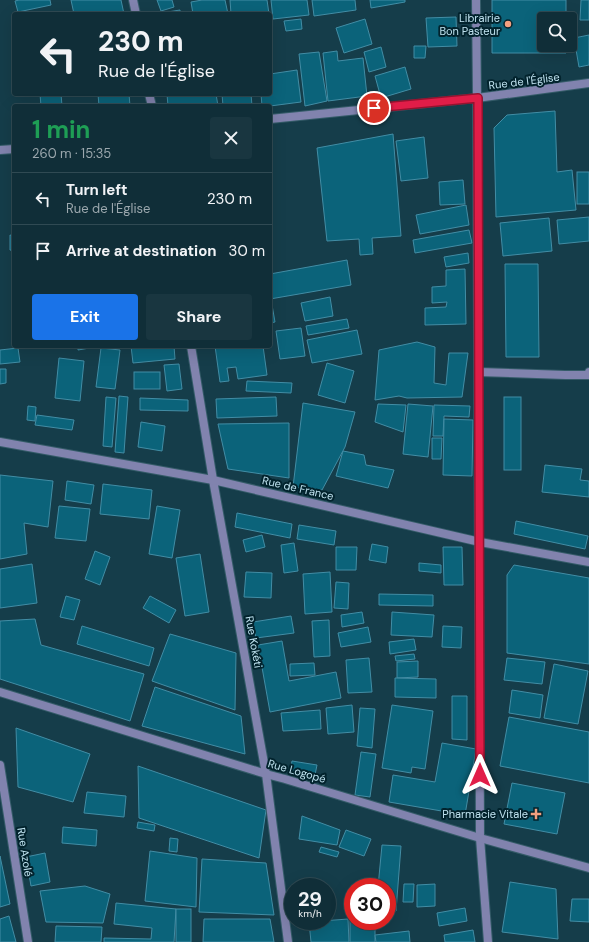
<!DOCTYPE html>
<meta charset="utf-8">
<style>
body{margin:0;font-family:"DM Sans",sans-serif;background:#193640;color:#f1f3f6;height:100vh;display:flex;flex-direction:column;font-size:15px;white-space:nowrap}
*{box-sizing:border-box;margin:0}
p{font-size:13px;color:#9ca8ae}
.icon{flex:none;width:22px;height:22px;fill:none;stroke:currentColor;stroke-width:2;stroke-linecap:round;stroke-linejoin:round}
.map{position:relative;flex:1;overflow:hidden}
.sheet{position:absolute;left:12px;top:104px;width:260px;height:244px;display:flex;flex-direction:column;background:#102e38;border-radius:4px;box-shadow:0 4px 16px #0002,0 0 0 1px #304a53}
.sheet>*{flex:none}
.hud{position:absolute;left:12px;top:12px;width:260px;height:84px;border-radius:4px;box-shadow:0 4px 16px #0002,0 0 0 1px #304a53;background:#102e38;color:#f1f3f6;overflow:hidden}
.fabs{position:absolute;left:537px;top:12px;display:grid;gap:8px}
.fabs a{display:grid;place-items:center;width:40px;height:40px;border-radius:4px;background:#102e38;box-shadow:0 4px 16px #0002,0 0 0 1px #304a53;font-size:20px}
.speed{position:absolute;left:284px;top:878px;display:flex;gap:8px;font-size:20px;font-weight:700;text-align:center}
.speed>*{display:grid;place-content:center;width:52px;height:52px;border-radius:50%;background:#102e38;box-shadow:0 4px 16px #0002,0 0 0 1px #304a53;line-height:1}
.speed small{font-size:10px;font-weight:400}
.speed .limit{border:6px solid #d22;background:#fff;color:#111}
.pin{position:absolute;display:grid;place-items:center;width:34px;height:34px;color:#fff;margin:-17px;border:2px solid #fff;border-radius:50%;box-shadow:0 1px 4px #0007}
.me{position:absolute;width:44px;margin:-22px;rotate:0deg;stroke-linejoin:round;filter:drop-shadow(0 0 3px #0008)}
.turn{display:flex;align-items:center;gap:14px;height:84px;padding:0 20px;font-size:18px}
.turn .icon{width:52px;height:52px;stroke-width:2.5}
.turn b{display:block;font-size:28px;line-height:34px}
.round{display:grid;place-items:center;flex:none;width:42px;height:42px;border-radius:4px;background:#193640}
.headline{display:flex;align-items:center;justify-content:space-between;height:68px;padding:0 20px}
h1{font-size:24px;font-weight:700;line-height:30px;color:#1e9e55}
.primary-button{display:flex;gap:8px;margin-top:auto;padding:8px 20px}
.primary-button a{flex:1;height:46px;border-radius:4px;background:#1a73e8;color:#fff;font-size:16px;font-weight:700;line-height:46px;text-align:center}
.primary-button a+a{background:#193640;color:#f1f3f6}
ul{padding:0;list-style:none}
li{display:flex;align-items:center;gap:12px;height:52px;padding:0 20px;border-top:1px solid #304a53}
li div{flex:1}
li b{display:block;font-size:15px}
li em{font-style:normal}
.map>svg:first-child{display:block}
.building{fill:#0b637a;stroke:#428da5}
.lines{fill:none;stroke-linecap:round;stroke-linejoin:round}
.lane-casing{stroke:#345b68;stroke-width:10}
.street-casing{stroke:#345b68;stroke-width:10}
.lane{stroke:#8183ae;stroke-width:8}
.street{stroke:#8183ae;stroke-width:8}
.route-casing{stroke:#92132f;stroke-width:10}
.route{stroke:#e11d48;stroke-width:7}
.poi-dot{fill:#f2a080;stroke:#02232d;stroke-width:1.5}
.labels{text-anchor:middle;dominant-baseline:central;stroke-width:4;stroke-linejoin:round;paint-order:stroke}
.poi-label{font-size:11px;fill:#bfe2ef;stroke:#02232d;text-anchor:end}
.street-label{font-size:11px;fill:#bfe2ef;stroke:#02232d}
</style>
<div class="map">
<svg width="589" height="942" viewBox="0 0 589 942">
<rect width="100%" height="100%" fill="#153d4a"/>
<!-- building -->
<g class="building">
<polygon points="19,0 50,0 51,5 18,12 15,1"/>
<polygon points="71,0 121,0 124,14 74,14"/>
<polygon points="157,0 172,0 174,7 161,11"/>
<polygon points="202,0 225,0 228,14 193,14 191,2"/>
<polygon points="230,0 267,0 269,14 231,14"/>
<polygon points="271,0 307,0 309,15 273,19"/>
<polygon points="312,0 355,0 356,10 314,16"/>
<polygon points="370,0 405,0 405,2 371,8"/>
<polygon points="492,0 566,0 566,19 544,19 544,45 566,45 566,53 492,53"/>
<polygon points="581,0 589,0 589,20 580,20"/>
<polygon points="180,10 180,14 155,14"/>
<polygon points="456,17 457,46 428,47 426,18"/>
<polygon points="301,19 302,29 286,31 284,21"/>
<polygon points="365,19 372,44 344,53 336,28"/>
<polygon points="589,35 589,65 579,67 574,38"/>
<polygon points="414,46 426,46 425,58 414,58"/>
<polygon points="381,47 386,67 369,72 364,52"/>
<polygon points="337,51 338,61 363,58 367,96 328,101 323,53"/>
<polygon points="319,52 327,101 305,106 299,54"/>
<polygon points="405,67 411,89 381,98 375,76"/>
<polygon points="297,70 301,102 270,106 262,106 261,94 270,94 270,74"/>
<polygon points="40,94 61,94 62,106 41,106"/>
<polygon points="98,94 129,94 130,106 99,106"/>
<polygon points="167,94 216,94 218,106 168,106"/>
<polygon points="222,94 251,94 252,106 223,106"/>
<polygon points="555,111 557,172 572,170 576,210 496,217 494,128 507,115"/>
<polygon points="393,134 401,236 372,238 373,254 360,255 359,239 327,241 317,148"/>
<polygon points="424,137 428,178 401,181 396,141"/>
<rect x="577" y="172" width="12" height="32"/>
<polygon points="463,180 465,204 440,205 439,182"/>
<polygon points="466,205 469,225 420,234 416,215"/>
<polygon points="589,217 589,241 559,244 557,220"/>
<polygon points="549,218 552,251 503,256 500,223"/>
<polygon points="469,230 472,243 415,253 413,240"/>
<polygon points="10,235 14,236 14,251 10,250"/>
<polygon points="468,253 469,263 446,267 444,257"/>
<polygon points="347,260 351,285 270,299 270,274"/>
<polygon points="505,264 538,264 539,357 506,357"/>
<polygon points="465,269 466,324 425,325 425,308 446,307 447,302 432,303 432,287 446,286 446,270"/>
<polygon points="330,297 333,316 305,321 301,303"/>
<polygon points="270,305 272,305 275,322 270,323"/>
<polygon points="347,319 349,328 308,335 306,326"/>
<polygon points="301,328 305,356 280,359 276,331"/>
<polygon points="357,330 362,354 312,363 307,340"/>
<polygon points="417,342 435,347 434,383 446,385 449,353 468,353 462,397 407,398 399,396 375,400 379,350"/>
<polygon points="78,346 101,346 78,350"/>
<polygon points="131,346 174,346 175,359 133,363"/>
<polygon points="215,346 263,346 267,375 238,379 236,367 227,368 229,381 220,382"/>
<polygon points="18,348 20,362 0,364 0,350"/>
<polygon points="101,348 120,350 115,389 96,387"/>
<polygon points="59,358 84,361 80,401 55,398"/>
<polygon points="327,363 354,371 345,403 318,395"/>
<polygon points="179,364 182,389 167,391 164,365"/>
<polygon points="0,369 6,369 6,383 0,384"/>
<rect x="134" y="372" width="26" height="17"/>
<polygon points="247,381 292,383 291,393 246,391"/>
<polygon points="119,396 128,397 124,453 115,452"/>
<polygon points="106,397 116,398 112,447 103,446"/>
<polygon points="276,397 277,416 217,418 216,399"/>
<rect x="504" y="397" width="17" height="73"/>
<polygon points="140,398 188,400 188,411 140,410"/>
<polygon points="303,403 355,412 345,447 322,490 293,487"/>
<polygon points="378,404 406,405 403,432 375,422"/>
<polygon points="408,404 433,406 428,457 403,454"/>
<polygon points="434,405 470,406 469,417 444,416 443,436 433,436"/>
<polygon points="28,406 36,407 35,421 27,420"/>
<polygon points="37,415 74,420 72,430 35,425"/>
<polygon points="444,419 473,420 472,476 443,475"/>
<polygon points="141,422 165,426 162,451 138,447"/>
<polygon points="289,423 289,478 228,469 218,424"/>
<polygon points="432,438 442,438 441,459 432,459"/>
<polygon points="343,451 364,455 366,465 394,470 388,488 336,476"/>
<polygon points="545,465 582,469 580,480 589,481 589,497 542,492"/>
<polygon points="0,475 53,481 48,527 24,523 27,554 0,559"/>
<polygon points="67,481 94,485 91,504 65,500"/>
<polygon points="103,484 152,490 149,519 100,514"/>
<polygon points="59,506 90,509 86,541 55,538"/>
<polygon points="157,506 180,510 172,558 149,554"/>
<polygon points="237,513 292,524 290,538 235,527"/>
<polygon points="516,521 588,536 585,549 514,534"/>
<polygon points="299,525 336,531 334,545 297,539"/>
<polygon points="262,535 265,547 246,552 243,540"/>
<polygon points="294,543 298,571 284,573 281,545"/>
<polygon points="372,544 388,547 386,563 369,560"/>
<polygon points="336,547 357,547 356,570 336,570"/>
<polygon points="443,547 462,547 463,585 444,585"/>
<polygon points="95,551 110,557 100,585 85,579"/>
<polygon points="200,554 209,612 185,616 176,558"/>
<polygon points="419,563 441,565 441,573 419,571"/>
<polygon points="32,564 37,603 0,608 0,569"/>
<polygon points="514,565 589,578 589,664 507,653 507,575"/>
<polygon points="246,572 272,573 271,598 244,597"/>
<polygon points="330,572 332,612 305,614 303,574"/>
<polygon points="336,582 349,583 348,609 334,608"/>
<polygon points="379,594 433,595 433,606 379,605"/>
<polygon points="66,596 80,600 74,620 60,617"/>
<polygon points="150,596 176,610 169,623 143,608"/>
<polygon points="362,612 364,623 342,627 341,615"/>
<polygon points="392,612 434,615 432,637 391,635"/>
<polygon points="291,616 294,633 256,638 253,622"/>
<polygon points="35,619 41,645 144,674 130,721 0,679 0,621"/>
<polygon points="329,620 330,656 314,657 312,621"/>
<polygon points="82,626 154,648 149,666 77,644"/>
<polygon points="443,626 462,627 461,648 442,647"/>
<polygon points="368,627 371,642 341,647 338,633"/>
<polygon points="170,634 236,653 235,710 152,681"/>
<polygon points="414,639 416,650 390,654 389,642"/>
<polygon points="282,641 289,681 336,672 341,698 270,712 258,645"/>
<polygon points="414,654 415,659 396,661 395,656"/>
<polygon points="369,658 372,692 348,693 346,660"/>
<polygon points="507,658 545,662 542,684 504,680"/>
<polygon points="418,661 418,677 397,678 397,662"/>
<polygon points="314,663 315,675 290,676 290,664"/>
<polygon points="554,664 588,671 578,724 544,718"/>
<polygon points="395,678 436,679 436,698 395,697"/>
<polygon points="155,687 241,716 245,754 142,726"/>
<polygon points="512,690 543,695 540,718 509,713"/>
<polygon points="452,696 467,696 467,740 452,739"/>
<polygon points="352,705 354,732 328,734 326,708"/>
<polygon points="392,705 433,711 425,769 412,767 411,773 382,768"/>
<polygon points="360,708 375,709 372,748 357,746"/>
<polygon points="320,710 321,729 283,731 281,713"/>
<polygon points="509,717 589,732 589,783 500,766"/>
<polygon points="16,728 90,754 73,802 18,787"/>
<polygon points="442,743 476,749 465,815 389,802 393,775 435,782"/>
<polygon points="361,752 376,754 370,797 355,795"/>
<polygon points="292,761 317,765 315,775 290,772"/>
<polygon points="138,766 266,810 259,858 139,818"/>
<polygon points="512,783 565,793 557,834 504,824"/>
<polygon points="87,792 126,796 124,817 84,813"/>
<polygon points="302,816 340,830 337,845 299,839"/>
<polygon points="138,822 155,825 154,831 137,828"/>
<polygon points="63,827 97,830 96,846 62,843"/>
<polygon points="346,830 371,839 364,856 339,847"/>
<polygon points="170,838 178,839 177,852 169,851"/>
<polygon points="382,845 401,846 396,911 387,910 387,887 378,887"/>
<polygon points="321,847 339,852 337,857 319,852"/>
<polygon points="150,851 197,858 196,907 145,901"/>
<polygon points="45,853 50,882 31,886 26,857"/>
<polygon points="0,856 10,904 0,907"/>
<polygon points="202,859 266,863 274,915 199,912"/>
<polygon points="510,882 556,889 558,939 502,932"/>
<polygon points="404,884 414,884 413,902 403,902"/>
<polygon points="435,884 435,906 417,907 417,885"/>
<polygon points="85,886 110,894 103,923 46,922 40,891"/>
<polygon points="572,899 589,899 589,922 570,921"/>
<polygon points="116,903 176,909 174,942 104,942 104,938 151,939 152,928 114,924"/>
<polygon points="465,908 467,921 439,926 437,913"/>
<rect x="176" y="909" width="15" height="33"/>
<polygon points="350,910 353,910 353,921 375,921 375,942 350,942"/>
<polygon points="9,916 16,942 0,942 0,919"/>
<polygon points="204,919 270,919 274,942 203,942"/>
<polygon points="348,919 349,942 311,942 309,922"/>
<polygon points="56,926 102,927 101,942 55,942"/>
<polygon points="473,930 475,942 445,942 444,935"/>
<polygon points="409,931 410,942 376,942 375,935"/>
</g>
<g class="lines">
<defs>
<polyline id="lane" points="479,372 565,375 588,375 589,372"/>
<g id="street">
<polyline points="133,0 136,14"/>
<polyline points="476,0 477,98 480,838 488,942"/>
<polyline points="149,94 152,106"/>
<polyline points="270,119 477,98 589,83"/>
<polyline points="0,150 14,149"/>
<polyline points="191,346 213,480 266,774 288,942"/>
<polyline points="0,442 213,480 480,542 589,562"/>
<polyline points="0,692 266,774 285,779 480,838 589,868"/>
<polyline points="0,765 28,942"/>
</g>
</defs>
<!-- lane casing -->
<use href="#lane" class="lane-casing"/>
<!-- street casing -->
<use href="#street" class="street-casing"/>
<!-- lane -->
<use href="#lane" class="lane"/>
<!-- street -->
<use href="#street" class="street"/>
</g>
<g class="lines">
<defs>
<polyline id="route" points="374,108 478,98 480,775"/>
</defs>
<!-- route casing -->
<use href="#route" class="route-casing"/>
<!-- route -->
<use href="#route" class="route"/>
</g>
<!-- markers -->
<g class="poi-dot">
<circle cx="508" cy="24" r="4"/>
<path d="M534 808h4v4h4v4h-4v4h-4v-4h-4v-4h4z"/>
</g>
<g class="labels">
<!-- poi labels -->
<g class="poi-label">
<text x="500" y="18">Librairie<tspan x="500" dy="13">Bon Pasteur</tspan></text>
<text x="528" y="814">Pharmacie Vitale</text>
</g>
<!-- street labels -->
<g class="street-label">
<text transform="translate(524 81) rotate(-7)">Rue de l'Église</text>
<text transform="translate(298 488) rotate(13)">Rue de France</text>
<text transform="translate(254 642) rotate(80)">Rue Kokéti</text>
<text transform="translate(297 771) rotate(16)">Rue Logopé</text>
<text transform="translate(25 852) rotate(81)">Rue Azolé</text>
</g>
</g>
</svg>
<div class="fabs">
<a><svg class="icon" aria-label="search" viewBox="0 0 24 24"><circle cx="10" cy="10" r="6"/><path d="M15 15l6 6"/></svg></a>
</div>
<div class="speed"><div>29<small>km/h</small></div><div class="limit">30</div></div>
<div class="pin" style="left:374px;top:108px;background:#d93025"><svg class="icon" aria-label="arrive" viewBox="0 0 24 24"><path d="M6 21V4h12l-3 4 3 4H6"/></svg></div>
<svg class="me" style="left:480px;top:775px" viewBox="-20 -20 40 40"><path d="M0-17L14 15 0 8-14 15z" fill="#e11d48" stroke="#fff" stroke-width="4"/></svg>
<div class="hud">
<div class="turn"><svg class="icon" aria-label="left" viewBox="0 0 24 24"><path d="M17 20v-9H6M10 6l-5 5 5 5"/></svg><div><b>230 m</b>Rue de l'Église</div></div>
</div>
<section class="sheet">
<div class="headline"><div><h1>1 min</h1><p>260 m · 15:35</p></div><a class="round"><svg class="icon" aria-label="close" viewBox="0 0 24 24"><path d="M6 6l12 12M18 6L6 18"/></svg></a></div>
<ul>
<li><svg class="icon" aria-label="left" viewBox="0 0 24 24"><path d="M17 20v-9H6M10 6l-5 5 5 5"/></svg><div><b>Turn left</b><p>Rue de l'Église</p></div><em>230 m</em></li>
<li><svg class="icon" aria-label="arrive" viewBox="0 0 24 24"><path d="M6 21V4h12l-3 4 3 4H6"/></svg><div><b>Arrive at destination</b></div><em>30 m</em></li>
</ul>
<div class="primary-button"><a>Exit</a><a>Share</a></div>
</section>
</div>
